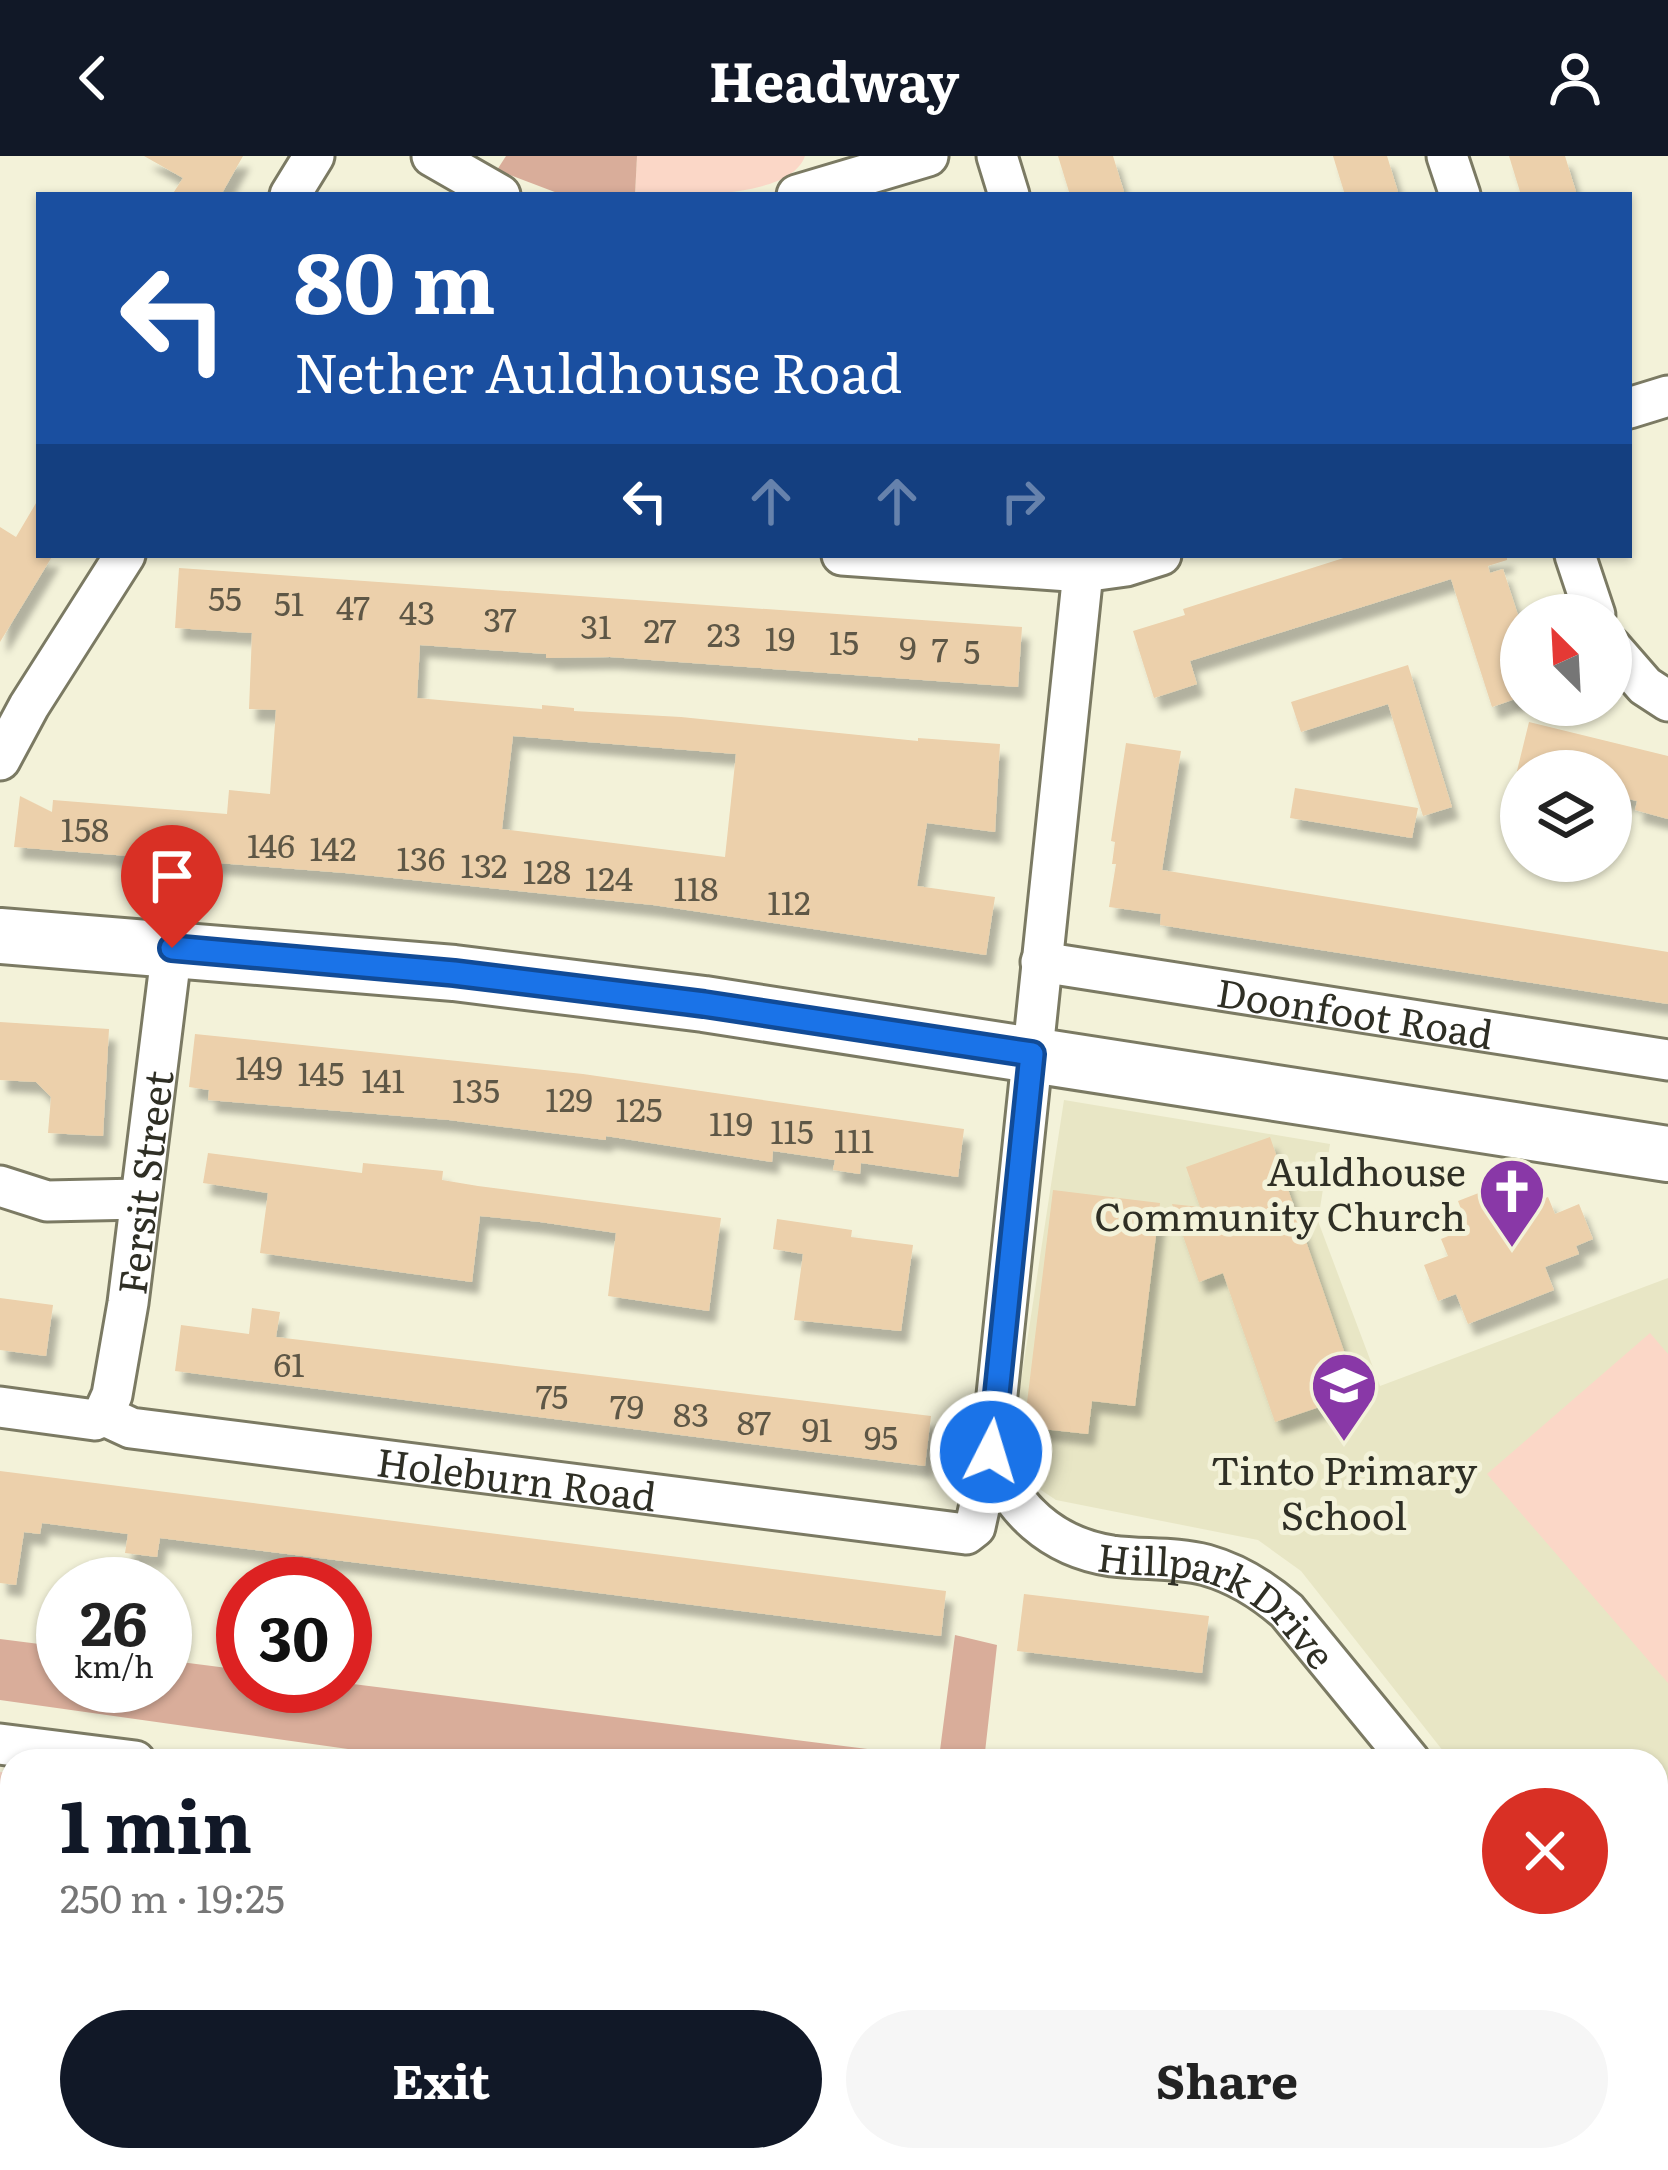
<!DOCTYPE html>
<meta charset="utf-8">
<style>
body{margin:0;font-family:Literata,serif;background:#f6f6f6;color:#222;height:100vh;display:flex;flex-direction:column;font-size:45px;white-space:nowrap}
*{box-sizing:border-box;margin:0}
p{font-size:39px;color:#767676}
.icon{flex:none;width:66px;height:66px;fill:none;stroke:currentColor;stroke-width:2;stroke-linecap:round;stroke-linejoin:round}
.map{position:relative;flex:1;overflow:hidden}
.sheet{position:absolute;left:0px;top:1593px;width:1668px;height:423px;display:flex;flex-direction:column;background:#fff;border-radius:36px 36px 0 0;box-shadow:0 3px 9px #0004}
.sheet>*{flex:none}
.banner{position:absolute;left:36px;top:36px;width:1596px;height:366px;border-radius:0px;box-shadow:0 3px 9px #0004;background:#1a4fa0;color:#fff;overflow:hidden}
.needle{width:78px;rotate:336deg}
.tools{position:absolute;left:1500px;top:438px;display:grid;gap:24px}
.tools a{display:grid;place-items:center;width:132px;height:132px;border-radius:50%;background:#fff;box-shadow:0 3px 9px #0004;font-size:60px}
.speed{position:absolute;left:36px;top:1401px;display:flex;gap:24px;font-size:60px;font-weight:700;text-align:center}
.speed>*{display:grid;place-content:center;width:156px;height:156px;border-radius:50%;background:#fff;box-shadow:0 3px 9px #0004;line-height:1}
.speed small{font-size:30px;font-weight:400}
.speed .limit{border:18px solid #d22;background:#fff;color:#111}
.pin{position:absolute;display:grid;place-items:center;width:102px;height:102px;color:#fff;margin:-123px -51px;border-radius:50% 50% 50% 0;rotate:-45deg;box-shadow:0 0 12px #0007}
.pin .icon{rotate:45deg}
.me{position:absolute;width:132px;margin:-66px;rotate:5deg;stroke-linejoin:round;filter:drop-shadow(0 0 9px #0008)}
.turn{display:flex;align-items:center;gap:42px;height:252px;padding:0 60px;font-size:54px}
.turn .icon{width:156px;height:156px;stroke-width:2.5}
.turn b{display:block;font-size:84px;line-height:102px}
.lanes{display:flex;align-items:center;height:114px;padding:0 60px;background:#0003;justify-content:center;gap:60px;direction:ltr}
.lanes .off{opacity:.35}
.round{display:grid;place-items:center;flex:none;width:126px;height:126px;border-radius:63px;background:#f6f6f6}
.headline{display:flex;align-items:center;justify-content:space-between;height:204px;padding:0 60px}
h1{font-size:72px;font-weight:700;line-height:90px;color:#111827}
.button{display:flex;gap:24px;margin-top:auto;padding:24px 60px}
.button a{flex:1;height:138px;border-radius:72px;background:#111827;color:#fff;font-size:48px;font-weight:700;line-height:138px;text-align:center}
.button a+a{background:#f6f6f6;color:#222}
header{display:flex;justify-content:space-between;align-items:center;height:156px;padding:0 60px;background:#111827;color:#fff;font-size:54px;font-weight:700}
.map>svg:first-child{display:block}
.built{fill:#e8e6c5}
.green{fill:#fbd7c7}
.forest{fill:#d9ad9a}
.building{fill:#ecd0ab;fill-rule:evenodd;filter:url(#shadow)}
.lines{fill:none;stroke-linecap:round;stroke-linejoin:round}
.minor-casing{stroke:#7b7a63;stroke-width:45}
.secondary-casing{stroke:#7b7a63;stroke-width:60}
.minor{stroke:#fff;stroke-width:39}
.secondary{stroke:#fff;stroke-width:54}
.route-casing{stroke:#114b97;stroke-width:30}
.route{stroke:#1a73e8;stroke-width:21}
.labels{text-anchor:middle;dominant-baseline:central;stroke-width:10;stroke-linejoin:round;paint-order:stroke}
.number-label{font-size:33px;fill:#5e5746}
.street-label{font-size:39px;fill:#2f2f25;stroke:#f3f2d9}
.poi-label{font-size:39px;fill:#2f2f25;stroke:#f3f2d9;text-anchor:end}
</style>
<header><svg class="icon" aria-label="back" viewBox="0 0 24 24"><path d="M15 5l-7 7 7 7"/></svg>Headway<svg class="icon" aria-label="person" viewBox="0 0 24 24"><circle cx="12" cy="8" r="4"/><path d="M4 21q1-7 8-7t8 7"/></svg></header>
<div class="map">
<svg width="1668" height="2014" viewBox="0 0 1668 2014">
<defs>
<filter id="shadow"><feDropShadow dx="7" dy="12" stdDeviation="3" flood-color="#0004"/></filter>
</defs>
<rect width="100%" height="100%" fill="#f3f2d9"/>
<!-- built -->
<g class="built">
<polygon points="1064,944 1330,988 1318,1065 1380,1230 1668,1122 1668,1660 1656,1659 1656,1605 1451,1605 1301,1415 1258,1384 1056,1344 1041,1334 1014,1271"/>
<polygon points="549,2004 727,2004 727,2014 551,2014"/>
</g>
<!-- green -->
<g class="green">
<path d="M637 0H805C789 45 674 39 635 39Z"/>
<polygon points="1650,1177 1668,1198 1668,1527 1487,1318"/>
<polygon points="0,1616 12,1617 12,1668 0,1671"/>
</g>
<!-- forest -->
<g class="forest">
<polygon points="506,0 637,0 635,39 560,38 497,14"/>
<polygon points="955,1479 997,1489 984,1605 433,1605 0,1544 0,1483 63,1491 63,1530 165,1530 165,1504 243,1514 243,1530 345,1530 345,1527 939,1602"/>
<polygon points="12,1681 12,1730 0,1733 0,1684"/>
<polygon points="306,2004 382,2004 384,2014 266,2014"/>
</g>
<!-- building -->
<g class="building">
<polygon points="144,0 243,0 221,39 172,39 183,22"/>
<polygon points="1058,0 1113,0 1125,39 1070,39"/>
<polygon points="1333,0 1387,0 1399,39 1345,39"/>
<polygon points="1509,0 1565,0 1577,39 1521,39"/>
<polygon points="39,342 39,399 53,399 0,486 0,371 16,381"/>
<polygon points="1353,399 1507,399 1507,404 1488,410 1490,417 1503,413 1521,468 1521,541 1492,551 1451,423 1190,505 1197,528 1154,542 1133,475 1185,459 1183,453"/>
<path d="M179 412 1022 471 1018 531 610 501 546 502V498L420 489 417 542 542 553V549L574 552V555L681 561 918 585V582L1000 588 995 676 927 667 917 730 995 741 986 799 653 749 345 717 14 691 20 640 52 656 53 644 227 658 229 634 270 638 276 554 249 553 252 477 175 472ZM513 580 736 598 725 701 502 673Z"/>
<polygon points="1408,509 1452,651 1423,660 1388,548 1301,576 1291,546"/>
<polygon points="1529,566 1668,600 1668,663 1635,654 1637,645 1611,639 1611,615 1517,615"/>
<polygon points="1126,587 1181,595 1162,714 1668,796 1668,848 1160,769 1161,758 1109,751 1116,708 1112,708 1115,686 1111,685"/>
<polygon points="1295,632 1418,652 1412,682 1290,662"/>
<polygon points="0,866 109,873 103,980 48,977 51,941 36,926 0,924"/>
<polygon points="195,878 583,918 964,973 958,1021 861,1007 860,1018 833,1014 835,1004 773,995 772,1006 606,980 606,984 449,964 208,944 209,934 189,931"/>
<polygon points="1270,981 1346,1201 1324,1209 1337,1245 1275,1266 1223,1117 1199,1126 1172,1048 1200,1051 1186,1011"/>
<polygon points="208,997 362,1017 363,1007 443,1015 442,1024 478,1030 721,1062 709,1155 608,1140 616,1077 540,1066 480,1060 472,1126 260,1097 268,1037 203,1027"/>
<polygon points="1512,1024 1523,1051 1548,1041 1555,1058 1579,1048 1593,1083 1576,1090 1579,1098 1545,1111 1554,1134 1468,1168 1456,1138 1438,1145 1424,1109 1448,1100 1441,1083 1468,1072 1458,1045"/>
<polygon points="1053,1034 1160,1047 1135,1250 1092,1245 1088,1278 1024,1271"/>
<polygon points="777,1063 852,1074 851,1081 913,1089 901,1175 794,1164 803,1098 773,1093"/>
<polygon points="0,1142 53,1149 46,1200 0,1194"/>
<polygon points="252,1152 280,1156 276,1181 931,1260 925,1310 175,1215 181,1169 249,1178"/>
<polygon points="0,1315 946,1435 941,1480 160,1382 157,1401 125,1397 128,1378 42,1367 40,1378 24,1376 16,1429 0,1427"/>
<polygon points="1024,1438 1209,1460 1202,1517 1017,1495"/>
</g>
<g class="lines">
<defs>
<g id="minor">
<polyline points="432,0 500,39"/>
<polyline points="997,0 1009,39"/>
<polyline points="1447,0 1460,39"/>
<polyline points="290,39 314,0"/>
<polyline points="797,39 928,0"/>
<polyline points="1629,252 1668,240"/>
<polyline points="842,399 1083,416 1126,410 1161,399"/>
<polyline points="1575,399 1595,459"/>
<path id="s1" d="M1083 416 991 1296C1010 1353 1052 1391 1112 1400 1144 1404 1175 1401 1206 1409 1238 1418 1263 1434 1287 1455L1410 1605"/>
<polyline points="1611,491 1645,530 1668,545"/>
<polyline points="0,604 29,550 125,399"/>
<path id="s2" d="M1041 806 1668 904"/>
<polyline points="0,1030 47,1045 140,1043"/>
<path id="s3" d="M0 1251 95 1264 103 1259 131 1272 966 1378 975 1371 984 1330 999 1321"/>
<path id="s4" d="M103 1259 112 1239 128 1147 172 792"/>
<polyline points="0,1588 135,1605"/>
<polyline points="0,1897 12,1894"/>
<polyline points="1656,1904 1668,1906"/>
<polyline points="515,2004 518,2014"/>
<polyline points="945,2014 963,2004"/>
</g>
<polyline id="secondary" points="0,780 454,817 704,848 1668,998"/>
</defs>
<!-- minor casing -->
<use href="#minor" class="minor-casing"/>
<!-- secondary casing -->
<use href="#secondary" class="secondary-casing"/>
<!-- minor -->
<use href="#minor" class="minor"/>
<!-- secondary -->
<use href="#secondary" class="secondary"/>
</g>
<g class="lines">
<defs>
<polyline id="route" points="172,792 454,817 704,848 1032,898 991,1296"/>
</defs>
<!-- route casing -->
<use href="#route" class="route-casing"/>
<!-- route -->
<use href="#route" class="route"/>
</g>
<!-- icons -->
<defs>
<symbol id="church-pin" viewBox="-11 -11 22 30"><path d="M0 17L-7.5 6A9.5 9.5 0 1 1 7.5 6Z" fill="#8938a7" stroke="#f3f2d9"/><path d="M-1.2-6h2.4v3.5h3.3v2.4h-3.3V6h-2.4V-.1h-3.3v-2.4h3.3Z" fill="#fff"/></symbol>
<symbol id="school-pin" viewBox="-11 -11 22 30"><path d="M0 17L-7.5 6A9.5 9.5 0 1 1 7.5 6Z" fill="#8938a7" stroke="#f3f2d9"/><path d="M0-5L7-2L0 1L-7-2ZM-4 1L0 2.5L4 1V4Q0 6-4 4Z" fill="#fff"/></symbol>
</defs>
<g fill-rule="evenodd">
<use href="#church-pin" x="1474" y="997" width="76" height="104"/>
<use href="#school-pin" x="1306" y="1191" width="76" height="104"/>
</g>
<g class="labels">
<!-- number labels -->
<g class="number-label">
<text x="225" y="440">55</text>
<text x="289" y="445">51</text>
<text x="353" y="449">47</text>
<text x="417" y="454">43</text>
<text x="500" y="461">37</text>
<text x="596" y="468">31</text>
<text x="660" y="472">27</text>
<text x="724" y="476">23</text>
<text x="780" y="480">19</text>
<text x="844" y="484">15</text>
<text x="908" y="489">9</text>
<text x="940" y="491">7</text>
<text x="972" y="493">5</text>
<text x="85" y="671">158</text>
<text x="271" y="687">146</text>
<text x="333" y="690">142</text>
<text x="421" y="700">136</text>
<text x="484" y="707">132</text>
<text x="547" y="713">128</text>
<text x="609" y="720">124</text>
<text x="696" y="730">118</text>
<text x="789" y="744">112</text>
<text x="259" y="909">149</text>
<text x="321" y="915">145</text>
<text x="383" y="922">141</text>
<text x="476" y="932">135</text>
<text x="569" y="941">129</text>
<text x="639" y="951">125</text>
<text x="731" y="965">119</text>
<text x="792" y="973">115</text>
<text x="854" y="982">111</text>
<text x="289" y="1206">61</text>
<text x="552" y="1238">75</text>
<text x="627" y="1248">79</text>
<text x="691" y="1256">83</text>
<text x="754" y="1264">87</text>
<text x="817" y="1271">91</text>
<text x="881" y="1279">95</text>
</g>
<!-- street labels -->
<g class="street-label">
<text stroke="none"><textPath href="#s2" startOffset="318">Doonfoot Road</textPath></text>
<text stroke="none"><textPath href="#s4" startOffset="237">Fersit Street</textPath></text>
<text stroke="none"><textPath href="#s3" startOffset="525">Holeburn Road</textPath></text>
<text stroke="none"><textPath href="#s1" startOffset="1173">Hillpark Drive</textPath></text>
</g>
<!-- poi labels -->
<g class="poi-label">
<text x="1466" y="1013">Auldhouse<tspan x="1466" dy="45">Community Church</tspan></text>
<text x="1344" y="1312" text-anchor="middle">Tinto Primary<tspan x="1344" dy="45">School</tspan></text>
</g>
</g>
</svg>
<div class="tools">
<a><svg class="needle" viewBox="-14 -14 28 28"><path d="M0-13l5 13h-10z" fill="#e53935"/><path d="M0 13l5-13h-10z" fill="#767676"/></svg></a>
<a><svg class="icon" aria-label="layers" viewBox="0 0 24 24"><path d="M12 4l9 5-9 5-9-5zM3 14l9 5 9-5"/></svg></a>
</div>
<div class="speed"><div>26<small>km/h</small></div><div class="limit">30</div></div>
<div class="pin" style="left:172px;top:792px;background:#d93025"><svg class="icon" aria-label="arrive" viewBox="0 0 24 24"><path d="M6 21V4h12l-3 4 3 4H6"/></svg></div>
<svg class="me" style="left:991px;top:1296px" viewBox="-20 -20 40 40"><circle r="17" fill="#1a73e8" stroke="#fff" stroke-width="3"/><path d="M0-11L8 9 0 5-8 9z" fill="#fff"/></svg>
<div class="banner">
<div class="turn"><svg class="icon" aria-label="left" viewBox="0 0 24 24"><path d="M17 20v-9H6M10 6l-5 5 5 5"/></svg><div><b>80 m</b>Nether Auldhouse Road</div></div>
<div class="lanes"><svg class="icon" aria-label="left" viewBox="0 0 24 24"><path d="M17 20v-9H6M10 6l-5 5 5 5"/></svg><svg class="icon off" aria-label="ahead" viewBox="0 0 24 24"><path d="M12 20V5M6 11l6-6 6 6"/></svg><svg class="icon off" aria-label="ahead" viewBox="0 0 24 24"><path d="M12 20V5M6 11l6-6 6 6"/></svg><svg class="icon off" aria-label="right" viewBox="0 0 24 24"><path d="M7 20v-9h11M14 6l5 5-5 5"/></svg></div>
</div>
<section class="sheet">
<div class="headline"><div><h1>1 min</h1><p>250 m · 19:25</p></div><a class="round" style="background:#d93025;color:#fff"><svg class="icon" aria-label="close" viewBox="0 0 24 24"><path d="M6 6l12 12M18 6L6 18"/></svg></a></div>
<div class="button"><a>Exit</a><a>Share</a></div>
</section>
</div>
